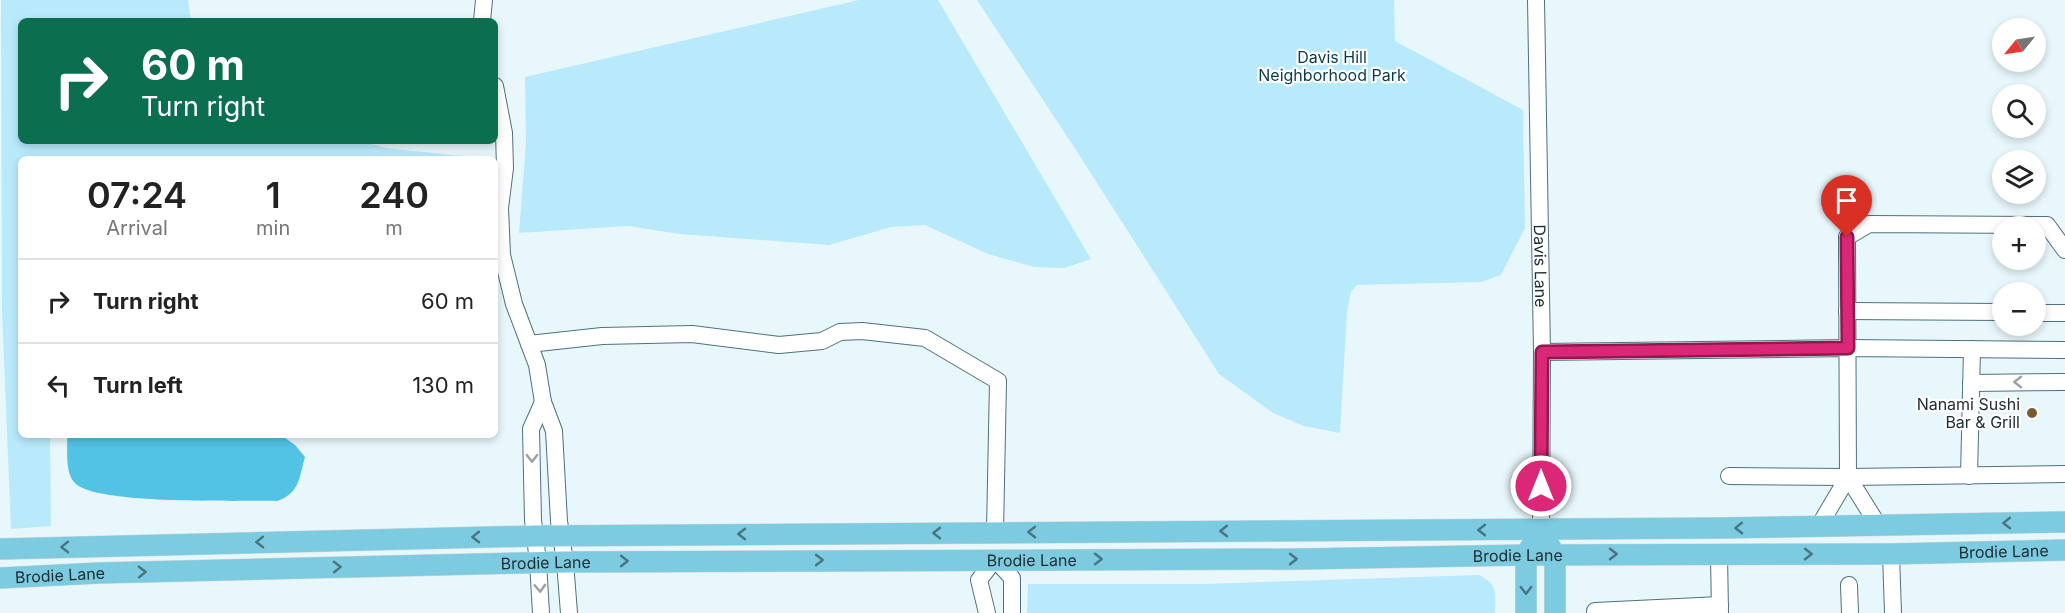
<!DOCTYPE html>
<meta charset="utf-8">
<style>
body{margin:0;font-family:Inter,sans-serif;background:#f6f6f6;color:#222;height:100vh;display:flex;flex-direction:column;font-size:22px;white-space:nowrap}
*{box-sizing:border-box;margin:0}
p{font-size:20px;color:#767676}
.icon{flex:none;width:33px;height:33px;fill:none;stroke:currentColor;stroke-width:2;stroke-linecap:round;stroke-linejoin:round}
.map{position:relative;flex:1;overflow:hidden}
.side{position:absolute;left:18px;top:156px;width:480px;height:282px;display:flex;flex-direction:column;background:#fff;border-radius:9px;box-shadow:0 3px 9px #0003}
.side>*{flex:none}
.top-card{position:absolute;left:18px;top:18px;width:480px;height:126px;border-radius:9px;box-shadow:0 3px 9px #0003;background:#0b6e4f;color:#fff;overflow:hidden}
.needle{width:39px;rotate:240deg}
.tools{position:absolute;left:1992px;top:18px;display:grid;gap:12px}
.tools a{display:grid;place-items:center;width:54px;height:54px;border-radius:50%;background:#fff;box-shadow:0 3px 9px #0003;font-size:30px}
.pin{position:absolute;display:grid;place-items:center;width:51px;height:51px;color:#fff;margin:-62px -26px;border-radius:50% 50% 50% 0;rotate:-45deg;box-shadow:0 0 6px #0007}
.pin .icon{rotate:45deg}
.me{position:absolute;width:66px;margin:-33px;rotate:0deg;stroke-linejoin:round;filter:drop-shadow(0 0 4px #0008)}
.turn{display:flex;align-items:center;gap:21px;height:126px;padding:0 24px;font-size:27px}
.turn .icon{width:78px;height:78px;stroke-width:2.5}
.turn b{display:block;font-size:42px;line-height:51px}
.eta{display:flex;justify-content:space-evenly;align-items:center;height:102px;text-align:center}
.eta b{font-size:36px;font-weight:600;line-height:42px}
ul{padding:0;list-style:none}
li{display:flex;align-items:center;gap:18px;height:84px;padding:0 24px;border-top:2px solid #e0e0e0}
li div{flex:1}
li b{display:block;font-size:22px}
li em{font-style:normal}
.map>svg:first-child{display:block}
.green{fill:#b8eafc}
.water{fill:#52c3e5}
.lines{fill:none;stroke-linecap:round;stroke-linejoin:round}
.minor-casing{stroke:#4e717d;stroke-width:18}
.major-casing{stroke:#d2d5d6;stroke-width:22}
.minor{stroke:#fff;stroke-width:16}
.major{stroke:#7ccbe0;stroke-width:21}
.oneway{stroke:#9ba1a4}
.oneway2{stroke:#497581}
.route-casing{stroke:#8e194d;stroke-width:15}
.route{stroke:#db2777;stroke-width:10}
.poi-dot{fill:#7b5a30;stroke:#fff;stroke-width:2}
.labels{text-anchor:middle;dominant-baseline:central;stroke-width:4.5;stroke-linejoin:round;paint-order:stroke}
.park-label{font-size:16px;fill:#073c4a;stroke:#fff}
.street-label{font-size:16px;fill:#202f34;stroke:#fff}
.poi-label{font-size:16px;fill:#202f34;stroke:#fff;text-anchor:end}
</style>
<div class="map">
<svg width="2065" height="613" viewBox="0 0 2065 613">
<rect width="100%" height="100%" fill="#e8f7fc"/>
<!-- green -->
<g class="green">
<polygon points="1,0 188,0 191,21 21,21 21,141 360,141 386,148 470,157 470,159 21,159 21,435 50,435 51,526 11,529 2,311"/>
<polygon points="859,0 938,0 1091,259 1064,268 1034,267 988,254 925,225 891,227 829,245 680,234 628,226 519,233 526,143 525,77"/>
<polygon points="977,0 1394,0 1395,41 1523,110 1525,228 1501,275 1481,282 1357,285 1351,292 1347,312 1340,433 1304,426 1273,413 1219,374 1076,150"/>
<path d="M1479 575C1499 585 1495 593 1495 613H1027L1028 584H1205Z"/>
</g>
<!-- water -->
<path class="water" d="M67 435H281L295 445 305 457C299 478 300 493 277 501 239 500 100 505 76 484 64 474 68 449 67 435Z"/>
<g class="lines">
<defs>
<g id="minor">
<path id="s1" d="M1536 0 1542 352 1541 530"/>
<polyline points="482,21 484,0"/>
<polyline points="495,86 504,133 505,168 500,208 502,255 514,304 537,365 543,402 554,431 559,521 565,562 569,613"/>
<polyline points="1847,311 2002,312"/>
<polyline points="2036,313 2065,313"/>
<polyline points="529,344 602,336 692,334 779,345 822,341 840,332 862,331 925,338 998,381 995,532"/>
<polyline points="1542,352 1848,348 2065,350"/>
<polyline points="1971,383 2065,382"/>
<polyline points="1729,476 1848,477 2065,474"/>
<polyline points="1969,476 1972,349"/>
<polyline points="1848,477 1847,237 1869,224 2047,225 2065,250"/>
<polyline points="1819,526 1848,477 1878,525"/>
<polyline points="1719,554 1720,613"/>
<polyline points="1891,554 1893,613"/>
<polyline points="1849,585 1850,613"/>
<polyline points="541,613 538,562 533,520 531,429 543,402"/>
<polyline points="987,613 979,580 995,559 1012,578 1012,613"/>
<polyline points="1595,613 1595,611 1720,605"/>
</g>
<g id="major">
<polyline points="1548,543 1555,555 1555,613"/>
<polyline points="0,549 535,536 1721,528 2065,522"/>
<path id="s2" d="M0 578 99 573 565 562 1301 559 1526 555 1891 554 2065 550"/>
<polyline points="1526,613 1526,555 1533,543"/>
</g>
</defs>
<!-- minor casing -->
<use href="#minor" class="minor-casing"/>
<!-- major casing -->
<use href="#major" class="major-casing"/>
<!-- minor -->
<use href="#minor" class="minor"/>
<!-- major -->
<use href="#major" class="major"/>
</g>
<!-- one-way arrows -->
<defs><path id="oneway-chevron" d="M-2-3.5L2.5 0L-2 3.5" fill="none" stroke-width="1.6" stroke-linecap="round" stroke-linejoin="round" transform="scale(1.5)"/></defs>
<g class="oneway">
<use href="#oneway-chevron" transform="translate(2018 382) rotate(180)"/>
<use href="#oneway-chevron" transform="translate(532 458) rotate(89)"/>
<use href="#oneway-chevron" transform="translate(540 588) rotate(87)"/>
</g>
<g class="oneway2">
<use href="#oneway-chevron" transform="translate(2007 523) rotate(179)"/>
<use href="#oneway-chevron" transform="translate(1739 528) rotate(179)"/>
<use href="#oneway-chevron" transform="translate(1482 530) rotate(180)"/>
<use href="#oneway-chevron" transform="translate(1224 531) rotate(180)"/>
<use href="#oneway-chevron" transform="translate(1032 532) rotate(180)"/>
<use href="#oneway-chevron" transform="translate(937 533) rotate(180)"/>
<use href="#oneway-chevron" transform="translate(742 534) rotate(180)"/>
<use href="#oneway-chevron" transform="translate(476 537) rotate(179)"/>
<use href="#oneway-chevron" transform="translate(260 542) rotate(179)"/>
<use href="#oneway-chevron" transform="translate(65 547) rotate(179)"/>
<use href="#oneway-chevron" transform="translate(1613 554)"/>
<use href="#oneway-chevron" transform="translate(1808 554)"/>
<use href="#oneway-chevron" transform="translate(1098 559)"/>
<use href="#oneway-chevron" transform="translate(1293 559)"/>
<use href="#oneway-chevron" transform="translate(819 560)"/>
<use href="#oneway-chevron" transform="translate(624 561)"/>
<use href="#oneway-chevron" transform="translate(337 567) rotate(-1)"/>
<use href="#oneway-chevron" transform="translate(142 572) rotate(-1)"/>
<use href="#oneway-chevron" transform="translate(1526 590) rotate(90)"/>
</g>
<g class="lines">
<defs>
<polyline id="route" points="1541,486 1542,352 1848,348 1847,237"/>
</defs>
<!-- route casing -->
<use href="#route" class="route-casing"/>
<!-- route -->
<use href="#route" class="route"/>
</g>
<!-- markers -->
<circle class="poi-dot" cx="2032" cy="413" r="6"/>
<g class="labels">
<!-- park labels -->
<g class="park-label">
<text x="1332" y="57">Davis Hill<tspan x="1332" dy="18">Neighborhood Park</tspan></text>
</g>
<!-- street labels -->
<g class="street-label">
<text stroke="none"><textPath href="#s1" startOffset="266">Davis Lane</textPath></text>
<text stroke="none"><textPath href="#s2" startOffset="2004">Brodie Lane</textPath></text>
<text stroke="none"><textPath href="#s2" startOffset="1518">Brodie Lane</textPath></text>
<text stroke="none"><textPath href="#s2" startOffset="1032">Brodie Lane</textPath></text>
<text stroke="none"><textPath href="#s2" startOffset="546">Brodie Lane</textPath></text>
<text stroke="none"><textPath href="#s2" startOffset="60">Brodie Lane</textPath></text>
</g>
<!-- poi labels -->
<g class="poi-label">
<text x="2020" y="404">Nanami Sushi<tspan x="2020" dy="18">Bar &amp; Grill</tspan></text>
</g>
</g>
</svg>
<div class="tools">
<a><svg class="needle" viewBox="-14 -14 28 28"><path d="M0-13l5 13h-10z" fill="#e53935"/><path d="M0 13l5-13h-10z" fill="#767676"/></svg></a>
<a><svg class="icon" aria-label="search" viewBox="0 0 24 24"><circle cx="10" cy="10" r="6"/><path d="M15 15l6 6"/></svg></a>
<a><svg class="icon" aria-label="layers" viewBox="0 0 24 24"><path d="M12 4l9 5-9 5-9-5zM3 14l9 5 9-5"/></svg></a>
<a>+</a>
<a>−</a>
</div>
<div class="pin" style="left:1847px;top:237px;background:#d93025"><svg class="icon" aria-label="arrive" viewBox="0 0 24 24"><path d="M6 21V4h12l-3 4 3 4H6"/></svg></div>
<svg class="me" style="left:1541px;top:486px" viewBox="-20 -20 40 40"><circle r="17" fill="#db2777" stroke="#fff" stroke-width="3"/><path d="M0-11L8 9 0 5-8 9z" fill="#fff"/></svg>
<div class="top-card">
<div class="turn"><svg class="icon" aria-label="right" viewBox="0 0 24 24"><path d="M7 20v-9h11M14 6l5 5-5 5"/></svg><div><b>60 m</b>Turn right</div></div>
</div>
<section class="side">
<div class="eta">
<div><b>07:24</b><p>Arrival</p></div>
<div><b>1</b><p>min</p></div>
<div><b>240</b><p>m</p></div>
</div>
<ul>
<li><svg class="icon" aria-label="right" viewBox="0 0 24 24"><path d="M7 20v-9h11M14 6l5 5-5 5"/></svg><div><b>Turn right</b></div><em>60 m</em></li>
<li><svg class="icon" aria-label="left" viewBox="0 0 24 24"><path d="M17 20v-9H6M10 6l-5 5 5 5"/></svg><div><b>Turn left</b></div><em>130 m</em></li>
</ul>
</section>
</div>
